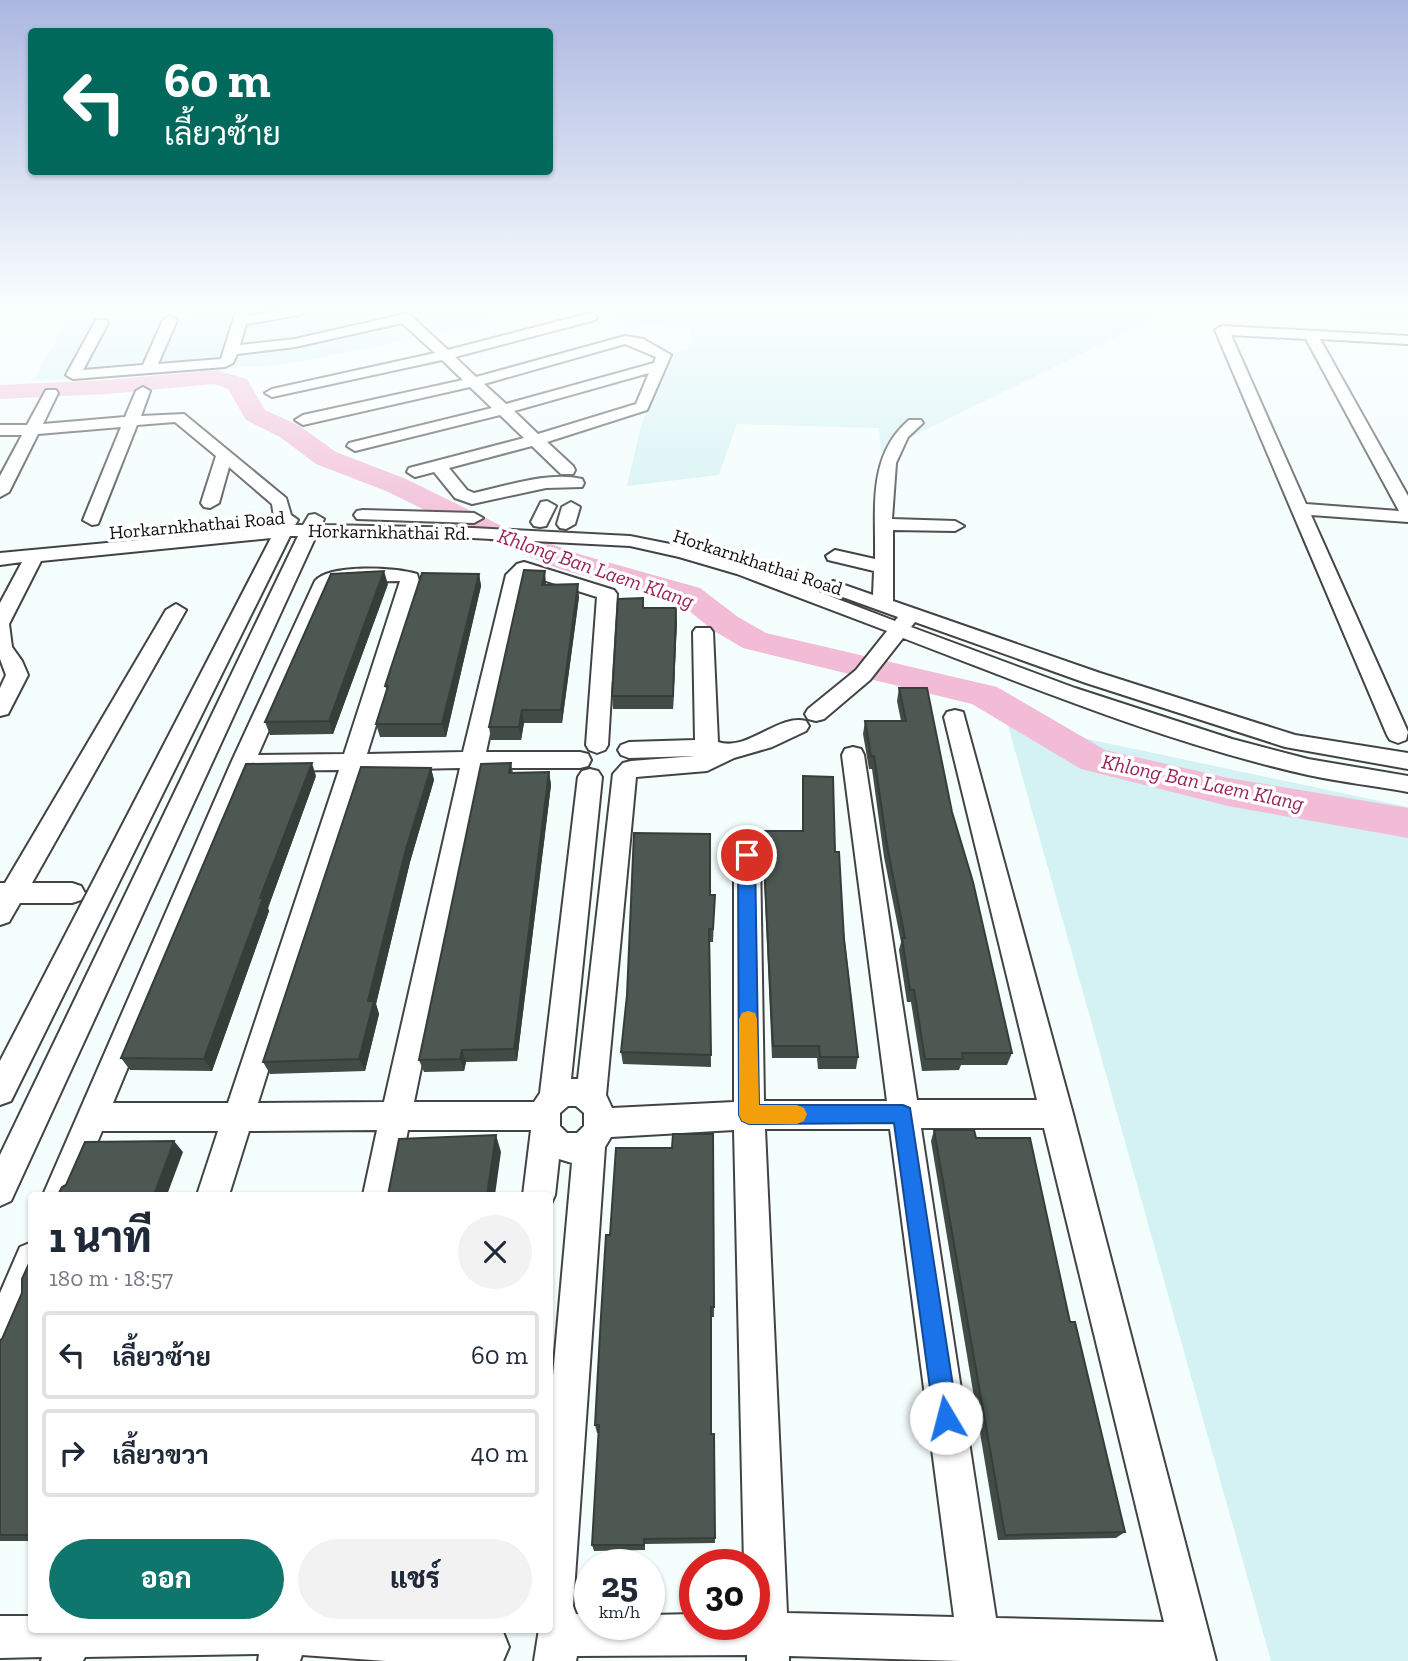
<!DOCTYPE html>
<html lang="th">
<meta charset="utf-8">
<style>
body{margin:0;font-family:"Zilla Slab",Sarabun,serif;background:#f2f2f3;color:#1f2937;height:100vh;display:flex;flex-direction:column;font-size:26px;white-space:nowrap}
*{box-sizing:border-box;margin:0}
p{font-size:23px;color:#747a83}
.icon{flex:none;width:38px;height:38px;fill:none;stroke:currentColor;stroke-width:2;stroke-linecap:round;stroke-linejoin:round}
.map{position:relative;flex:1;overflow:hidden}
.details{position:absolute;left:28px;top:1192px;width:525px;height:441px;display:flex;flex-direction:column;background:#fff;border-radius:7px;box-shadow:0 2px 5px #0004}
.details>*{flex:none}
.banner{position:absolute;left:28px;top:28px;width:525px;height:147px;border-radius:7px;box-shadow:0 2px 5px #0004;background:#00695c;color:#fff;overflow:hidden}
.speed{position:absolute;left:574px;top:1549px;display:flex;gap:14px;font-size:35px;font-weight:700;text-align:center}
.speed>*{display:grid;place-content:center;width:91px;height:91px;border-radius:50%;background:#fff;box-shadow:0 2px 5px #0004;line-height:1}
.speed small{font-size:18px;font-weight:400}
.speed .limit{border:10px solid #d22;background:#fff;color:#111}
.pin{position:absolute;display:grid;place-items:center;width:60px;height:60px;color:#fff;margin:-30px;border:4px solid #fff;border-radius:50%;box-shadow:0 2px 7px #0007}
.me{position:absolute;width:77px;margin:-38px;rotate:352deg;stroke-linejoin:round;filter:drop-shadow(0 0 5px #0008)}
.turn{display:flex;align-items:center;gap:24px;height:147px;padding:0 21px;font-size:32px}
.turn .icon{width:91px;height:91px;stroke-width:2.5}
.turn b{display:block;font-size:49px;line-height:60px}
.round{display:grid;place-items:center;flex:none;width:74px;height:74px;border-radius:37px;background:#f2f2f3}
.head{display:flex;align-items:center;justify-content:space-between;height:119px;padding:0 21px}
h1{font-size:42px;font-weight:800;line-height:52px}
.button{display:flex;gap:14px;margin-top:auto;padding:14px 21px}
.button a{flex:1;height:80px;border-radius:42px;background:#0f766e;color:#fff;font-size:28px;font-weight:800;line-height:80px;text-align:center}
.button a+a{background:#f2f2f3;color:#1f2937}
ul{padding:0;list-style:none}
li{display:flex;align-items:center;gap:21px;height:88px;margin:0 14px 10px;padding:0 7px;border:4px solid #e0e1e3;border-radius:7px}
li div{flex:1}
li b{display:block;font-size:26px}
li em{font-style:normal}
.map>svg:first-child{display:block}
.farmland{fill:#d4f1f3}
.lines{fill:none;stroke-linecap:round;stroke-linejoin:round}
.river{fill:#f2bbd6;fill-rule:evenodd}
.minor-casing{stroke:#434343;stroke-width:4}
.minor{fill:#fff;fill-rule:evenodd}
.wall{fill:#424c47}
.shaded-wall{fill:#363e39}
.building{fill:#4d5852;stroke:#363e39;stroke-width:2}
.route{fill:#1a73e8;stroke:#114b97;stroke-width:2}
.slow{fill:#f59e0b}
.labels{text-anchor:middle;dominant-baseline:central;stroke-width:7;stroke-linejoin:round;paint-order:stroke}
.far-street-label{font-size:19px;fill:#101010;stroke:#fff}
.far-water-label{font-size:21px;font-style:italic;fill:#992254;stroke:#fff}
</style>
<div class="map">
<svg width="1408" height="1661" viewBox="0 0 1408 1661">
<rect width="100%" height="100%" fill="#f3fefd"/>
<!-- farmland -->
<g class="farmland">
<polygon points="230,311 526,311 408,340 287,364 33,381 67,321 138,320"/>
<polygon points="617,311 1408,311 1408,321 1162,314 881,452 879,428 737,424 719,475 627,486 641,426 670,353 688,350 692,326 613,322"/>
<polygon points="1007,722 1408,807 1408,1661 1271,1661"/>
</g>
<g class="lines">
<!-- river -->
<polygon class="river" points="216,370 247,379 265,410 298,425 336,452 406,479 504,527 582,555 700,588 738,617 766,633 997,687 1105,750 1228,778 1408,808 1408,838 1228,806 1081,769 972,704 743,648 714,631 678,602 560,569 484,539 386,491 316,464 280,437 246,420 228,389 214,384 107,394 0,399 0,385 107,380"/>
<defs>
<g id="minor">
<path d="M236 311H249L248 316 278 311H306L299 315 246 324 240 345 295 339 405 314 410 315 448 350 590 313 597 317 595 320 455 357 476 377 625 336 643 339 671 355 647 410 547 442 573 466 575 470 573 474H561L532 446 449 468 467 490 474 493C507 486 548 471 582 479L584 483 582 487 546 488 472 504 455 498 434 472 415 477 407 472 409 468 524 438 500 415 355 451 347 446 349 443 492 408 470 387 303 425 295 420 303 415 463 380 442 360 272 397 265 393 272 389 435 353 402 323 295 347 237 354 233 363 225 367 73 379 66 375 96 320H106L108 323 83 370 143 365 163 320 170 316 177 320 158 364 221 359ZM625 344 656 357 654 363 506 404 484 384ZM649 373 636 404 538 434 514 411Z"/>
<path d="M1222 326 1408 336V344L1320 339 1408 496V522L1311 515 1408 732 1406 740 1398 743 1390 740 1387 735 1215 330ZM1231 335 1306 339 1399 511 1306 504Z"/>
<path d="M143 387 150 391 141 416 184 414 286 498 291 515 298 520 295 525H303L309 515 315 514 324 519 321 525 473 528 630 536 690 548 751 566 895 621 898 617 826 591 823 587 833 581 873 595 874 571 828 560 826 556 835 550 875 559C876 509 867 456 909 420H921L923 423 908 437 896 463 892 519 955 521 964 526 955 531 893 530V601L1100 673 1295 735 1408 753V769L1285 747 1086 683 915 622 911 627 1075 688 1232 739 1308 759 1408 776V792C1375 786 1341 782 1308 775 1170 744 1034 688 903 638L870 680 824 719 816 721 808 719 805 714 808 709 856 670 887 631 737 574 679 557 630 546 473 538 316 536 11 1201 0 1206V1155L298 536H290L11 1101 0 1105V1061L271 538 41 561 9 624 12 647 22 661 28 675 8 714 0 716V688L6 675 0 659V603L22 562 0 565V553L277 527 279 521 274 517 272 504 229 467 219 503 210 508 204 507 201 503 216 456 175 422 137 425 98 524 92 525 83 520 121 427 38 434 9 492 0 497V476L22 435H0V425H27L46 390H56L58 393 43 424 125 417 136 391Z"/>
<polygon points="547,501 556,506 546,526 540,527 534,526 531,522 541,502"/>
<polygon points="571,502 580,507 575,524 566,529 560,528 557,524 562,507"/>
<polygon points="363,510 474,513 483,518 474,523 357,519 354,515 357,511"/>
<path d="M524 562 614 590 617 594 608 745 605 750 597 753 589 750 586 745 597 597 527 575 524 577 486 752H580L588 754 591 760 588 766 580 768H483L414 1102H534L540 1093 578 777 582 771 590 769 598 771 602 777 571 1079H578L613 774 623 763 631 761 695 756 629 758 621 755 618 750 621 745 629 742 695 740 693 632 696 628H710L713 632 718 742C748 752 779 713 806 721L809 726 806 731 772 747 734 758 707 771 636 777 606 1095 612 1108 734 1102V855L738 848 747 846 756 848 760 855 764 1101H887L842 755 845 749 853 747 861 749 864 755 917 1100H1037L944 717 947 712 955 710 963 712 1073 1114 1216 1661H960L789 1656V1661H747V1655L577 1656 576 1661H534L539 1629H550V1409L572 1163 559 1159 555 1195 550 1206V1195H523L531 1130H408L395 1195H363L377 1130 249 1131 229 1195H197L218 1131H102L75 1195H43L231 763 315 581C329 564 396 567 417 574L420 584 367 754 463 752 506 575 517 564ZM400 581 344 754 258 755 333 584 338 582ZM460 768 384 1102 258 1103 362 770ZM339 770 228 1103H113L251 771ZM568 1106H576L584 1113V1126L577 1133H567L560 1126V1113ZM921 1128H1044L1164 1622 996 1618ZM765 1129H890L954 1617 787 1613ZM734 1130 744 1564H754V1624H695V1614L649 1615V1624H590V1615L576 1614 573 1606 605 1147 611 1137Z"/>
<polygon points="176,604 186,610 32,883 72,883 81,886 85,893 81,900 72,903 20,903 9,922 0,925 0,883 5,883 166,610"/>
<polygon points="32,1242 32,1301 13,1347 0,1352 0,1293 20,1247"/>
<polygon points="0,1616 32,1616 32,1629 496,1629 503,1632 509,1647 503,1661 386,1661 302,1655 300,1661 258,1661 259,1654 85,1657 83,1661 41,1661 42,1657 0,1658"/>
</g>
</defs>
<!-- minor casing -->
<use href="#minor" class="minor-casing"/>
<!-- minor -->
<use href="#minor" class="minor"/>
</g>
<!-- wall -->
<g class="wall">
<polygon points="479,574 481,586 446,737 380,737 376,724 387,691 385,686"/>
<polygon points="388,584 333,734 270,735 265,722"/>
<polygon points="546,585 579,597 562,723 524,723 521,740 491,740 489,727"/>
<polygon points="644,608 677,621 673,709 613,709 612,696"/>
<polygon points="899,688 952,812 1012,1053 1007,1065 961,1065 959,1070 922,1071 911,1002 907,1002 899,950 901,942 884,857 872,769 869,769 863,734 865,721 901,721 897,701"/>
<polygon points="511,763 513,773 549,772 551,785 517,1061 466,1062 464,1071 424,1072 419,1060"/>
<polygon points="431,768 434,780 410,862 376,1004 379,1014 365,1071 270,1074 263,1062"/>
<polygon points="316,776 268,908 269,911 212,1071 130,1070 121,1058"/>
<polygon points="803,776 835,852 858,1057 856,1069 818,1069 817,1058 772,1058 763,855 758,846 759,831 802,831 802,789"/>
<polygon points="710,895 715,895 713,942 710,942 711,1067 623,1064 621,1052"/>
<polygon points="934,1130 976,1138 1070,1322 1125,1532 1116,1538 998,1540 931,1141"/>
<polygon points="606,1235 714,1307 714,1317 711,1317 711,1434 714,1434 715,1543 645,1544 645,1550 594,1551 592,1545 599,1433 597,1433 595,1425"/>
<polygon points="32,1257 32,1541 0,1541 0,1340 2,1339 22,1293"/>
</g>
<!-- shaded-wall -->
<g class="shaded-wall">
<polygon points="384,571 388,584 333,734 329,721"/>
<polygon points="545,571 546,584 544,597 542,585"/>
<polygon points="479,574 481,586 446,737 442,724"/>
<polygon points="578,584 579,597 562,723 561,710"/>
<polygon points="676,608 677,621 673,709 673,696"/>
<polygon points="522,710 524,723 521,740 519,727"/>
<polygon points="312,763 316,776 268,908 269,911 212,1071 204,1059 260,898"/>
<polygon points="431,768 434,780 410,862 376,1004 379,1014 365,1071 359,1059 368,1001 406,849"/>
<polygon points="549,772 551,785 517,1061 514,1049"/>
<polygon points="462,1050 466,1062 464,1071 460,1059"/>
<polygon points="496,1135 501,1152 495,1195 487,1195"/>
<polygon points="174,1141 183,1152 167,1195 154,1195"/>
</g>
<!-- building -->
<g class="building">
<polygon points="524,570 545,571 542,585 578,584 561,710 522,710 519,727 489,727"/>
<polygon points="384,571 329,721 265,722 331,574"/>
<polygon points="422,573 479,574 442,724 376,724 388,686 385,686"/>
<polygon points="643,598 643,608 676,608 673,696 612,696 618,599"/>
<polygon points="899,688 927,688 952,812 973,882 1012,1053 962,1053 963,1059 925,1059 914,990 910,990 902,938 905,938 887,845 874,756 871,756 865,721 906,721"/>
<polygon points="312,763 260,898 263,898 204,1059 121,1058 246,764"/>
<polygon points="511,763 509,773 549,772 514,1049 462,1050 460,1059 419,1060 481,764"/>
<polygon points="361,767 431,768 406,849 368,1001 374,1001 359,1059 263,1062"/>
<polygon points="803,776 833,777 835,852 839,852 844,939 858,1057 820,1057 819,1046 773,1046 763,842 759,834 759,831 803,831"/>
<polygon points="634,833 710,834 710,895 715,895 713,929 709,929 711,1055 621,1052 627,995"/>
<polygon points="934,1130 974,1130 976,1138 1030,1138 1070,1322 1075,1322 1125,1532 1005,1535"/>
<polygon points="673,1134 713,1134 714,1307 711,1307 711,1434 714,1434 715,1538 644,1539 644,1545 592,1545 599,1425 595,1425 601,1316 606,1235 610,1235 616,1148 672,1148"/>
<polygon points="496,1135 487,1195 388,1195 399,1139"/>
<polygon points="174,1141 154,1195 58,1195 62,1187 66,1185 85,1142"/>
<polygon points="32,1257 32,1530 30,1535 0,1535 0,1340 2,1339 22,1293 22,1279"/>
</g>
<!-- sky -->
<linearGradient id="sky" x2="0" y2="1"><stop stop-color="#acb7e1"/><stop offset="0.57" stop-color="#fafffe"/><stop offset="1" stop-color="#fafffe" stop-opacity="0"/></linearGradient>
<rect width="1408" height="543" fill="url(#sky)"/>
<!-- route -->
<polygon class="route" points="747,849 755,855 759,1105 903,1105 910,1108 958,1418 954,1426 946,1430 937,1426 934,1418 894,1123 749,1124 742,1121 739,1115 738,855"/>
<!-- slow -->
<polygon class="slow" points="748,1011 755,1013 757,1019 759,1105 797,1105 804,1108 807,1114 804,1121 797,1124 749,1124 742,1121 739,1115 739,1019 742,1013"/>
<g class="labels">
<!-- far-street labels -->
<g class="far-street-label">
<text transform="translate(197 525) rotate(-5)">Horkarnkhathai Road</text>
<text transform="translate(389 532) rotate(1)">Horkarnkhathai Rd.</text>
<text transform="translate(758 562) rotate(18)">Horkarnkhathai Road</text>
</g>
<!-- far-water labels -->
<g class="far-water-label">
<text transform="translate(596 568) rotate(19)">Khlong Ban Laem Klang</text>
<text transform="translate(1203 782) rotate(12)">Khlong Ban Laem Klang</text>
</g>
</g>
</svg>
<div class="speed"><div>25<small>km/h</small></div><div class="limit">30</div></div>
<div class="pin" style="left:747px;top:855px;background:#d93025"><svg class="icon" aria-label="arrive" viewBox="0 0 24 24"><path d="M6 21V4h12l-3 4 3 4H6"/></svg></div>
<svg class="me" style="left:946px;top:1418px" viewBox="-20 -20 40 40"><circle r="19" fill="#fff"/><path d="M0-13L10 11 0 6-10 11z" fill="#1a73e8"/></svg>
<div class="banner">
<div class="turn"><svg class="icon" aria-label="left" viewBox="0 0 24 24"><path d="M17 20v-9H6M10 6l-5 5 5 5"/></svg><div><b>60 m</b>เลี้ยวซ้าย</div></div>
</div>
<section class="details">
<div class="head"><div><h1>1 นาที</h1><p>180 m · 18:57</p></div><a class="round"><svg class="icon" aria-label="close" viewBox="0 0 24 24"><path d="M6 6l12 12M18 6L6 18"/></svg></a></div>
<ul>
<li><svg class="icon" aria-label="left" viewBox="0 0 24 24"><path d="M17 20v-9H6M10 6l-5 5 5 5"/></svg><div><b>เลี้ยวซ้าย</b></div><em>60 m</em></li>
<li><svg class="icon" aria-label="right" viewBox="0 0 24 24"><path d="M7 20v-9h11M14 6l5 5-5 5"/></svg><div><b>เลี้ยวขวา</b></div><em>40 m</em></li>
</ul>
<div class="button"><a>ออก</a><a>แชร์</a></div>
</section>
</div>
